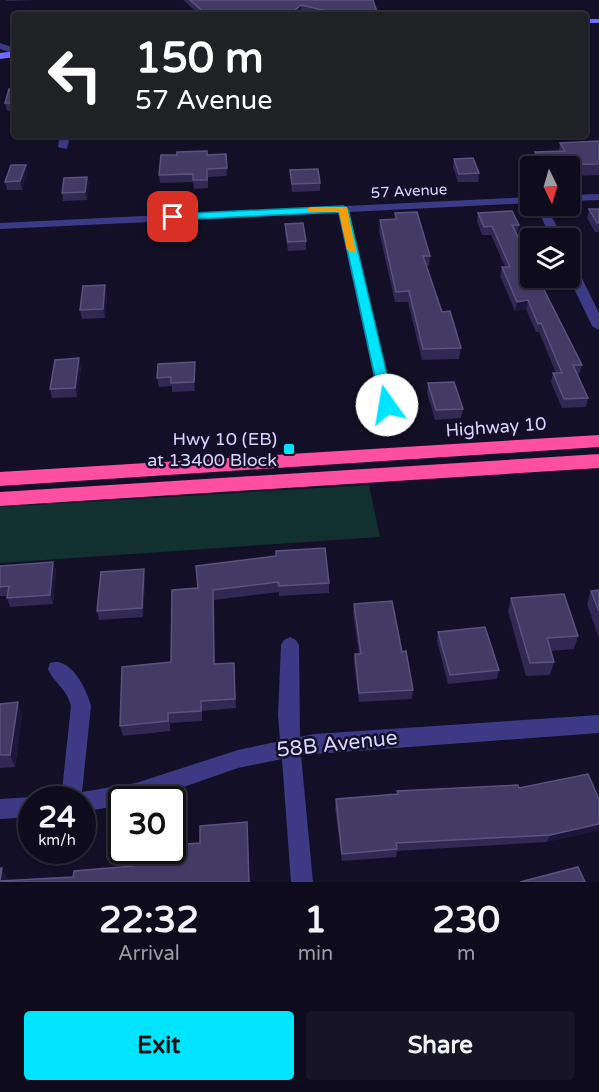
<!DOCTYPE html>
<style>
body{margin:0;font-family:"Varela Round",sans-serif;background:#171425;color:#f1f3f6;height:100vh;display:flex;flex-direction:column;font-size:22px;white-space:nowrap}
*{box-sizing:border-box;margin:0}
p{font-size:20px;color:#9b9ba3}
.icon{flex:none;width:33px;height:33px;fill:none;stroke:currentColor;stroke-width:2;stroke-linecap:round;stroke-linejoin:round}
.map{position:relative;height:882px;overflow:hidden}
.panel{display:flex;flex-direction:column;background:#0e0b1c;flex:1}
.panel>*{flex:none}
.top-card{position:absolute;left:12px;top:12px;width:576px;height:126px;border-radius:6px;box-shadow:0 2px 4px #0004,0 0 0 2px #2e2b3b;background:#202124;color:#fff;overflow:hidden}
.needle{width:39px;rotate:175deg}
.fabs{position:absolute;left:520px;top:156px;display:grid;gap:12px}
.fabs a{display:grid;place-items:center;width:60px;height:60px;border-radius:6px;background:#0e0b1c;box-shadow:0 2px 4px #0004,0 0 0 2px #2e2b3b;font-size:30px}
.speed{position:absolute;left:18px;top:786px;display:flex;gap:12px;font-size:30px;font-weight:700;text-align:center}
.speed>*{display:grid;place-content:center;width:78px;height:78px;border-radius:50%;background:#0e0b1c;box-shadow:0 2px 4px #0004,0 0 0 2px #2e2b3b;line-height:1}
.speed small{font-size:15px;font-weight:400}
.speed .limit{border:3px solid #111;border-radius:9px;background:#fff;color:#111}
.pin{position:absolute;display:grid;place-items:center;width:51px;height:51px;color:#fff;margin:-26px;border-radius:12px;box-shadow:0 3px 9px #0006}
.me{position:absolute;width:66px;margin:-33px;rotate:347deg;stroke-linejoin:round;filter:drop-shadow(0 0 4px #0008)}
.turn{display:flex;align-items:center;gap:21px;height:126px;padding:0 24px;font-size:27px}
.turn .icon{width:78px;height:78px;stroke-width:2.5}
.turn b{display:block;font-size:42px;line-height:51px}
.eta{display:flex;justify-content:space-evenly;align-items:center;height:102px;text-align:center}
.eta b{font-size:36px;font-weight:700;line-height:42px}
.primary-button{display:flex;gap:12px;margin-top:auto;padding:12px 24px}
.primary-button a{flex:1;height:69px;border-radius:6px;background:#00e5ff;color:#111;font-size:24px;font-weight:700;line-height:69px;text-align:center}
.primary-button a+a{background:#171425;color:#f1f3f6}
.map>svg:first-child{display:block}
.green{fill:#12302f}
.lines{fill:none;stroke-linecap:round;stroke-linejoin:round}
.street{fill:#3d3a85;fill-rule:evenodd}
.secondary{fill:#6f6bff;fill-rule:evenodd}
.highway{fill:#ff4fa3;fill-rule:evenodd}
.wall{fill:#312854}
.shaded-wall{fill:#1d163a}
.building{fill:#433a66;stroke:#5a527e;stroke-width:1.5}
.route{fill:#00e5ff;stroke:#0095a6;stroke-width:1.5}
.slow{fill:#f59e0b}
.poi-dot{fill:#00e5ff;stroke:#130f26;stroke-width:2}
.labels{text-anchor:middle;dominant-baseline:central;stroke-width:5;stroke-linejoin:round;paint-order:stroke}
.far-street-label{font-size:15px;fill:#d9d4ff;stroke:#130f26}
.street-label{font-size:18px;fill:#d9d4ff;stroke:#130f26}
.poi-label{font-size:18px;fill:#d9d4ff;stroke:#130f26;text-anchor:end}
.near-street-label{font-size:21px;fill:#d9d4ff;stroke:#130f26}
</style>
<div class="map">
<svg width="599" height="882" viewBox="0 0 599 882">
<rect width="100%" height="100%" fill="#130f26"/>
<!-- green -->
<polygon class="green" points="369,485 380,537 0,563 0,507"/>
<g class="lines">
<!-- street -->
<g class="street">
<polygon points="0,43 15,48 15,54 0,49"/>
<polygon points="60,135 70,135 67,149 58,147"/>
<polygon points="599,194 599,200 570,201 570,195"/>
<polygon points="531,197 531,203 349,212 394,406 387,411 380,406 338,213 0,229 0,223"/>
<polygon points="536,206 546,206 563,238 551,238"/>
<polygon points="570,262 576,266 599,313 599,330 592,326 569,278"/>
<path d="M290 637 296 640 299 645 300 737 314 734 599 715V733L301 755 313 882H291L282 759 238 768 146 800H122V805L82 812V800H61L71 706C68 690 54 683 48 669L50 663C71 656 87 690 91 706L82 792 136 783 238 750 280 741 278 715 281 645 284 640Z"/>
<polygon points="32,797 38,800 32,800 32,817 0,819 0,799"/>
</g>
<!-- secondary -->
<g class="secondary">
<rect x="585" y="19" width="14" height="4"/>
<polygon points="15,51 15,57 0,59 0,53"/>
</g>
<!-- highway -->
<g class="highway">
<polygon points="599,435 599,447 0,486 0,472"/>
<polygon points="599,454 599,468 0,506 0,492"/>
</g>
</g>
<!-- wall -->
<g class="wall">
<polygon points="6,0 35,0 6,1"/>
<polygon points="183,0 373,0 377,12 377,15 315,15 301,12 297,15 200,15"/>
<polygon points="15,89 15,110 7,111 5,103"/>
<polygon points="599,141 599,175 570,176 570,166 535,166 533,163 535,152 559,151 560,143"/>
<polygon points="226,154 227,176 208,177 208,188 194,189 193,182 160,183 159,175 207,155"/>
<polygon points="454,159 479,173 478,182 458,182 453,167"/>
<polygon points="26,165 27,173 22,190 7,190 5,182"/>
<polygon points="290,170 320,183 320,191 292,192"/>
<polygon points="87,177 89,185 87,200 63,201 62,193"/>
<polygon points="589,209 599,209 599,232 595,232 587,218"/>
<polygon points="395,213 430,256 429,266 426,266 442,312 461,348 459,359 422,360 408,302 395,302 379,231 380,220 394,219"/>
<polygon points="478,213 519,225 517,233 516,233 582,365 579,374 577,374 588,398 586,407 562,408 551,382 553,373 556,373 539,332 536,332 526,309 515,311 500,276 502,267 505,267 491,235 482,235 477,221"/>
<polygon points="285,224 306,241 306,250 288,251 285,233"/>
<polygon points="107,294 105,318 82,319 80,310"/>
<polygon points="195,362 195,391 172,392 172,386 159,387 157,378"/>
<polygon points="81,367 77,397 52,398 50,389"/>
<polygon points="428,383 463,409 461,418 435,420 427,392"/>
<polygon points="53,562 56,571 53,604 10,607 7,598 7,596 0,596 0,566"/>
<polygon points="196,566 329,583 329,593 279,596 279,592 214,600 215,664 234,663 236,708 202,711 202,721 170,723 170,731 123,736 120,726 171,662 198,588"/>
<polygon points="145,578 143,617 99,620 97,611"/>
<polygon points="599,590 599,638 587,604 591,591"/>
<polygon points="511,598 578,636 574,649 551,651 554,662 550,675 526,676 508,611"/>
<polygon points="354,604 402,652 413,690 412,699 359,702 354,663 355,654 359,654 353,613"/>
<polygon points="438,632 499,670 497,679 448,684 437,641"/>
<polygon points="0,704 22,715 15,767 0,768"/>
<polygon points="588,774 547,842 397,851 396,857 342,861 335,807 336,799 397,794 397,791 519,788"/>
</g>
<!-- shaded-wall -->
<g class="shaded-wall">
<polygon points="301,5 301,12 297,15 289,15"/>
<polygon points="26,165 27,173 22,190 20,181"/>
<polygon points="87,177 89,185 87,200 85,192"/>
<polygon points="105,285 107,294 105,318 103,309"/>
<polygon points="528,300 526,309 515,311 517,302"/>
<polygon points="79,358 81,367 77,397 75,388"/>
<polygon points="195,362 195,391 194,382"/>
<polygon points="53,562 56,571 53,604 50,595"/>
<polygon points="144,569 145,578 143,617 142,608"/>
<polygon points="213,590 214,600 216,674 214,664"/>
<polygon points="18,702 22,715 15,767 10,755"/>
<polygon points="599,824 599,831 547,842 550,835"/>
<polygon points="2,868 8,879 8,882 0,881"/>
</g>
<!-- building -->
<g class="building">
<polygon points="190,0 373,0 377,12 336,13 301,5 289,15 207,15"/>
<polygon points="9,89 15,89 15,103 5,103"/>
<polygon points="599,141 599,164 541,165 535,152 565,151 560,143"/>
<polygon points="207,151 207,155 226,154 227,168 207,169 207,180 193,180 193,174 159,175 161,155 177,155 177,152"/>
<polygon points="473,158 479,173 459,174 454,159"/>
<polygon points="11,165 26,165 20,181 5,182"/>
<polygon points="318,169 320,183 292,184 290,170"/>
<polygon points="87,177 85,192 62,193 64,178"/>
<polygon points="589,209 599,209 599,223 597,223"/>
<polygon points="512,211 519,225 512,225 531,263 531,278 538,278 582,365 573,365 588,398 564,399 553,373 562,373 541,323 538,324 528,300 517,302 502,267 510,267 492,226 484,227 478,213"/>
<polygon points="417,212 430,256 423,256 442,312 450,311 461,348 423,349 409,291 396,292 380,220 397,219 395,213"/>
<polygon points="303,223 306,241 288,242 285,224"/>
<polygon points="105,285 103,309 80,310 83,286"/>
<polygon points="79,358 75,388 50,389 55,360"/>
<polygon points="195,362 194,382 171,383 171,377 157,378 158,364"/>
<polygon points="454,382 463,409 436,410 428,383"/>
<polygon points="325,548 329,583 279,586 278,582 213,590 214,664 234,663 235,699 201,701 201,711 168,713 168,721 120,726 122,667 171,662 172,590 198,588 196,566 276,556 276,551"/>
<polygon points="53,562 50,595 7,598 9,586 0,587 0,566"/>
<polygon points="144,569 142,608 97,611 101,572"/>
<polygon points="599,590 599,611 591,591"/>
<polygon points="564,594 578,636 547,638 554,662 530,663 511,598"/>
<polygon points="392,601 402,652 406,651 413,690 359,693 355,654 361,654 354,604"/>
<polygon points="485,627 499,670 450,675 438,632"/>
<polygon points="18,702 10,755 0,755 0,704"/>
<polygon points="588,774 599,799 599,824 550,835 396,843 397,849 342,854 336,799 398,794 397,791 518,785 519,788"/>
<polygon points="247,822 249,882 0,882 0,868 2,868 0,881 73,877 74,871 133,866 134,850 172,850 172,845 200,843 200,826"/>
<polygon points="578,867 585,882 520,882"/>
</g>
<!-- route -->
<polygon class="route" points="343,206 348,209 394,405 387,410 381,405 339,212 173,220 168,217 173,214"/>
<!-- slow -->
<polygon class="slow" points="312,207 347,207 356,253 347,250 339,212 308,212 308,208"/>
<!-- markers -->
<rect class="poi-dot" x="283" y="443" width="12" height="12" rx="3"/>
<g class="labels">
<!-- far-street labels -->
<g class="far-street-label">
<text transform="translate(409 191) rotate(-3)">57 Avenue</text>
</g>
<!-- street labels -->
<g class="street-label">
<text transform="translate(496 427) rotate(-4)">Highway 10</text>
</g>
<!-- poi labels -->
<g class="poi-label">
<text x="277" y="439">Hwy 10 (EB)<tspan x="277" dy="21">at 13400 Block</tspan></text>
</g>
<!-- near-street labels -->
<g class="near-street-label">
<text transform="translate(337 744) rotate(-6)">58B Avenue</text>
</g>
</g>
</svg>
<div class="fabs">
<a><svg class="needle" viewBox="-14 -14 28 28"><path d="M0-13l5 13h-10z" fill="#e53935"/><path d="M0 13l5-13h-10z" fill="#9b9ba3"/></svg></a>
<a><svg class="icon" aria-label="layers" viewBox="0 0 24 24"><path d="M12 4l9 5-9 5-9-5zM3 14l9 5 9-5"/></svg></a>
</div>
<div class="speed"><div>24<small>km/h</small></div><div class="limit">30</div></div>
<div class="pin" style="left:173px;top:217px;background:#d93025"><svg class="icon" aria-label="arrive" viewBox="0 0 24 24"><path d="M6 21V4h12l-3 4 3 4H6"/></svg></div>
<svg class="me" style="left:387px;top:405px" viewBox="-20 -20 40 40"><circle r="19" fill="#fff"/><path d="M0-13L10 11 0 6-10 11z" fill="#00e5ff"/></svg>
<div class="top-card">
<div class="turn"><svg class="icon" aria-label="left" viewBox="0 0 24 24"><path d="M17 20v-9H6M10 6l-5 5 5 5"/></svg><div><b>150 m</b>57 Avenue</div></div>
</div>
</div>
<section class="panel">
<div class="eta">
<div><b>22:32</b><p>Arrival</p></div>
<div><b>1</b><p>min</p></div>
<div><b>230</b><p>m</p></div>
</div>
<div class="primary-button"><a>Exit</a><a>Share</a></div>
</section>
